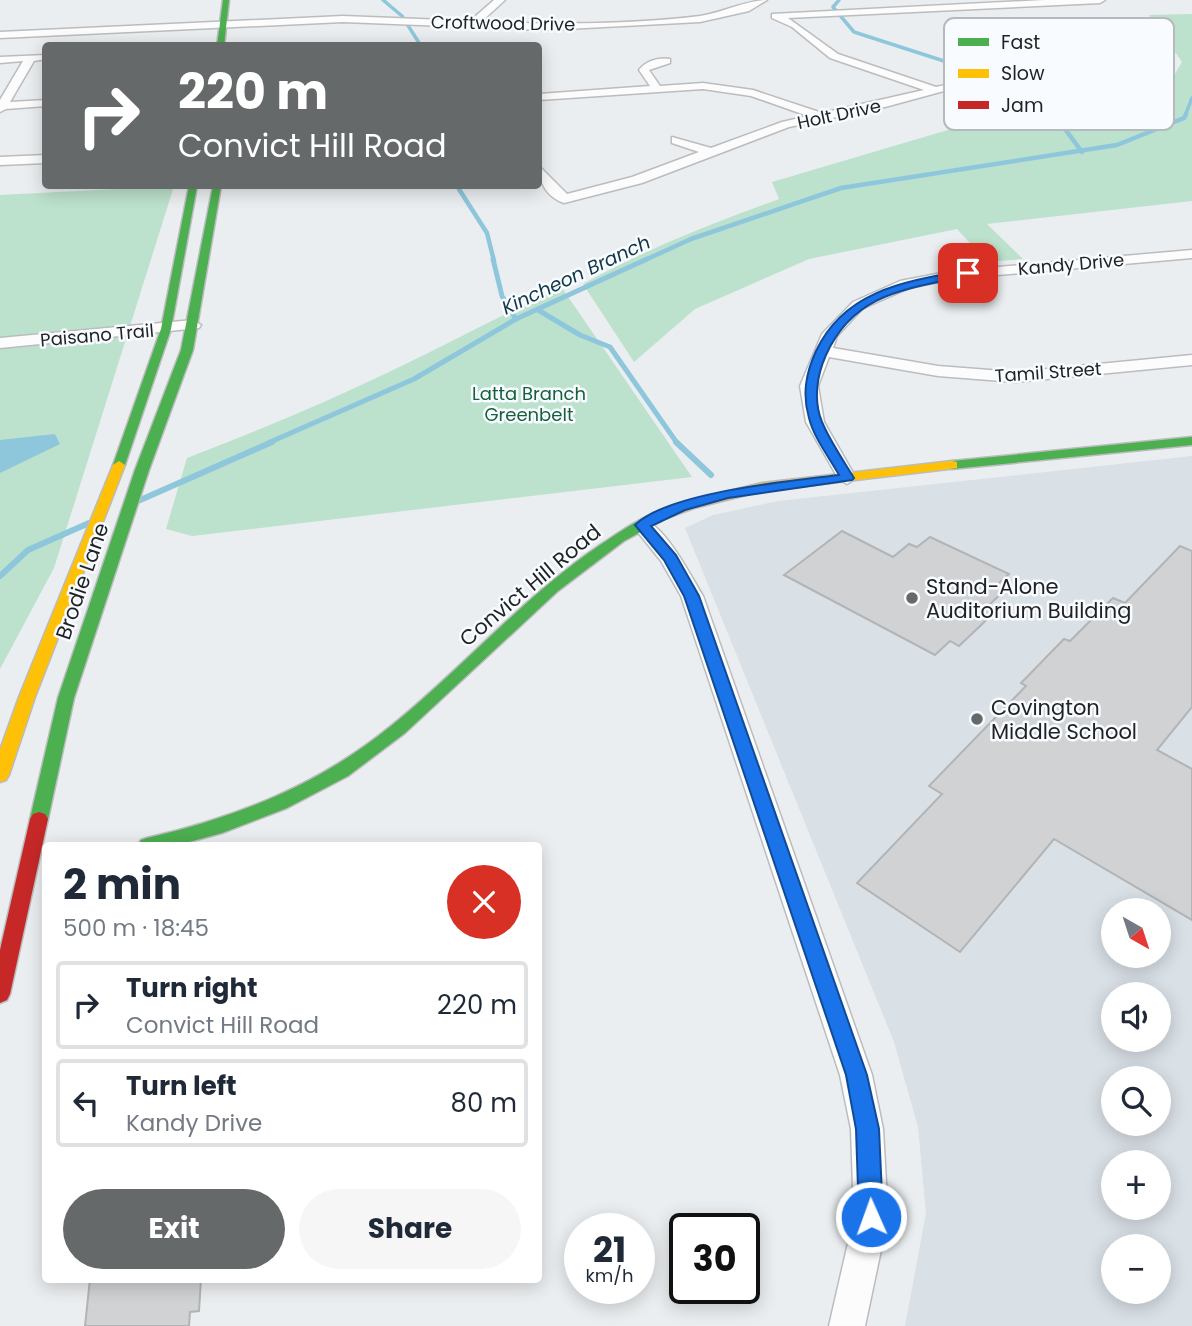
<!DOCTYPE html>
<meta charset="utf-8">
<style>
body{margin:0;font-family:Poppins,sans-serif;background:#f6f6f7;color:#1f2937;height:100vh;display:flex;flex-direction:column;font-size:26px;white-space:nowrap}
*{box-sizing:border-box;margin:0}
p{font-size:23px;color:#747a83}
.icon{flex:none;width:38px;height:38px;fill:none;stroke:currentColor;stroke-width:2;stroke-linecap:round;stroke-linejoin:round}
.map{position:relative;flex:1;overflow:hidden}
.panel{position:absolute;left:42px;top:842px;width:500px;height:441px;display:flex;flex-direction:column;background:#fff;border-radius:7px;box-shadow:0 4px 18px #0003}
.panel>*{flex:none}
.guide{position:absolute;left:42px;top:42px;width:500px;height:147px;border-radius:7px;box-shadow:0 4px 18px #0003;background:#66696a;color:#fff;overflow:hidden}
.needle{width:46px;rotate:141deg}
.fabs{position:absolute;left:1101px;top:898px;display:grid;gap:14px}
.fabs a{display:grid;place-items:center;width:70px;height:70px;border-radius:50%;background:#fff;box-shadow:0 4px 18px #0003;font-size:35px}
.speed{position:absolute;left:564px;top:1213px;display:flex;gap:14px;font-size:35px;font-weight:700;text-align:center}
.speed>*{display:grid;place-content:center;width:91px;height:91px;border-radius:50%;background:#fff;box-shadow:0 4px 18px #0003;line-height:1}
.speed small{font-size:18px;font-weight:400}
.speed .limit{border:4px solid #111;border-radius:10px;background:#fff;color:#111}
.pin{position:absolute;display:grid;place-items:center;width:60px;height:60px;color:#fff;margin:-30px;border-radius:14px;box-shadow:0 4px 10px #0006}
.me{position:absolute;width:77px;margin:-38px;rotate:358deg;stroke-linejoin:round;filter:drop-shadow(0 0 5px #0008)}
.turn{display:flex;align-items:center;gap:24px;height:147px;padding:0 21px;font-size:32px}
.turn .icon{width:91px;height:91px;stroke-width:2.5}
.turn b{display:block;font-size:49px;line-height:60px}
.round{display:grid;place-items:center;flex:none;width:74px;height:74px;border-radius:37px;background:#f6f6f7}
.overview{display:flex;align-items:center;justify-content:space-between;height:119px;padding:0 21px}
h1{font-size:42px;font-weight:700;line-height:52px}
.cta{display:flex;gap:14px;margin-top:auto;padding:14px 21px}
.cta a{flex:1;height:80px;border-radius:42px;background:#66696a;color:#fff;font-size:28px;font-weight:700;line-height:80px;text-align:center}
.cta a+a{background:#f6f6f7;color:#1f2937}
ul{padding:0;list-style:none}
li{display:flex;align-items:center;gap:21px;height:88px;margin:0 14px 10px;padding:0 7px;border:4px solid #e0e1e3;border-radius:7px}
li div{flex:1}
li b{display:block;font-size:26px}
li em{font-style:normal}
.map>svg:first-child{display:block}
.built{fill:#d9e0e6;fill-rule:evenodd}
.green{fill:#bce1cc}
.water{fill:#8ec7dc}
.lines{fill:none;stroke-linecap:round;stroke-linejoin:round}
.stream-far3{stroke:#8ec7dc;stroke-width:3.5}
.stream-far2{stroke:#8ec7dc;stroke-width:4.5}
.stream-far1{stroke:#8ec7dc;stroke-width:5}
.stream{stroke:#8ec7dc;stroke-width:6}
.building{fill:#d0d2d4;stroke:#b2b4b6;stroke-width:2}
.street-casing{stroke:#bbbcbe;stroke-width:3}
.fast-casing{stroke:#bbbcbe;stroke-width:3}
.slow-casing{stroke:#bbbcbe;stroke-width:3}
.jam-casing{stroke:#bbbcbe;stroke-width:3}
.street{fill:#fcfcfd;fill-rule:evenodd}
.fast{fill:#4caf50;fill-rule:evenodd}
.slow{fill:#ffc107;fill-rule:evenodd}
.jam{fill:#c62828;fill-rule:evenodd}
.route{fill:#1a73e8;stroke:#114b97;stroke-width:2}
.poi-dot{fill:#66696a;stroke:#f8fbff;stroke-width:2.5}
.labels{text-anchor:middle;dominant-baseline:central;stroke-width:5;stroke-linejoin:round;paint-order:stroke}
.far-street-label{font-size:18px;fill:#1f2122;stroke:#f8fbff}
.far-park-label{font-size:18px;fill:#15603a;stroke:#f8fbff}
.far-water-label{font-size:19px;font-style:italic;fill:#113744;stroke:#f8fbff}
.street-label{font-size:21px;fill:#1f2122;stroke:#f8fbff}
.poi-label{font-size:21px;fill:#1f2122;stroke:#f8fbff;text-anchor:start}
.key{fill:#f8fbff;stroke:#b7babd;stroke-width:2}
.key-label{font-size:19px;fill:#1f2122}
</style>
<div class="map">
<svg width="1192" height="1326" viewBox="0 0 1192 1326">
<rect width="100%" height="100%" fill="#ebeef0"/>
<!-- built -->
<path class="built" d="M1192 456V1326H905L926 1213 918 1127 894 1042 685 528 713 515 778 501ZM1113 910H1158V956H1113ZM1113 994H1158V1040H1113ZM1113 1078H1158V1124H1113ZM1113 1162H1158V1208H1113ZM1113 1246H1158V1292H1113Z"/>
<!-- green -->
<g class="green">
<path d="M1192 14V201L987 224 1023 259 987 262 957 229 809 259 695 309 634 362 583 284C646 249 711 224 779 199L772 182 1066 95 1173 77 1182 62 1149 15Z"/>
<polygon points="174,186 54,568 0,669 0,195"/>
<path d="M562 288 692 477 192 536 166 529 187 458C255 432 322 404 389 372 447 345 502 314 562 288Z"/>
</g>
<!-- water -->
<polygon class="water" points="55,434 60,444 0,473 0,440"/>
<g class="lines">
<!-- stream-far3 -->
<g class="stream-far3">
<polyline points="383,0 402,16 421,46"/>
<polyline points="839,0 833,7 854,32 978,72"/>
<polyline points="998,79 1044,101 1055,116"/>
<polyline points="1185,116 1192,98"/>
</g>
<!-- stream-far2 -->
<g class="stream-far2">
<polyline points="1054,114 1082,152"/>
<polyline points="457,186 487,233 494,261"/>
<polyline points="643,261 691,239 841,188 1117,145 1184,118 1186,114"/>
</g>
<!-- stream-far1 -->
<g class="stream-far1">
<polyline points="493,259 502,296 516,319"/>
<polyline points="538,310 580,335 610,347 677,443"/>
<polyline points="268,443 414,379 516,319 647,259"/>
</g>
<!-- stream -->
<g class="stream">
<polyline points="676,442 711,475"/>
<polyline points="138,501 272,442"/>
<polyline points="0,576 28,550 89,523"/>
</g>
</g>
<!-- building -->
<g class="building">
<polygon points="842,531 893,557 909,544 917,547 930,537 1009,574 996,586 1005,590 989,605 998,609 959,646 950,641 935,655 784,575"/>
<polygon points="1180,546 1192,551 1192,707 1157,750 1192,769 1192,920 1054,839 960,952 857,883 942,794 929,786 1026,686 1021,683 1064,639 1070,641 1113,598 1125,603"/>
<polygon points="90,1279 201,1279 199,1311 190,1312 189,1326 85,1326"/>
</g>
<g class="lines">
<defs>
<g id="street">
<path d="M494 0H505L481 22C553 24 628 25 700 16 721 13 748 0 767 0L749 11 700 22 547 30 343 22 0 38V32L343 16 470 21Z"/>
<path d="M1044 0H1105L1100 3 788 18 838 54 936 87 1027 67 975 46 979 41C1017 52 1046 77 1088 55 1100 49 1102 39 1111 34L1116 37 1109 52 1091 62 977 82 885 107 789 127 642 183 564 203C547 197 539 183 539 166L567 194 632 177 699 152 672 143V137L711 148 782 122 808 116 751 96 703 89 539 100V94L650 86 639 70C646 61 658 57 670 59V63L649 70 660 86 703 83 753 90 822 113 924 90 830 58 792 27 772 18V14Z"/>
<polygon points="46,55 46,59 34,61 10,102 46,100 46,106 6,109 0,112 0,100 23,61 0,63 0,57"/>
<polygon points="46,155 46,163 0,165 0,157"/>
<polygon points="1192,250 1192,258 952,279 909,288 863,308 837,336 833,348 938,366 1015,372 1192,355 1192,365 1015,382 938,376 829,357 818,386 824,422 856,478 847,484 838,478 806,422 800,386 822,334 853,302 900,281 952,271"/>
<polygon points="193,320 201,325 199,328 0,348 0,338"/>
<path d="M642 519C665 525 691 576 703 596L872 1075 883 1129 888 1217 865 1326H829L854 1217 851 1129 840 1075 681 596 661 561 632 525Z"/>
</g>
<g id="fast">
<polygon points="223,0 229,0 224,46 217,46"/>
<polygon points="189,186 197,186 171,329 125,465 119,469 114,468 113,465 161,329"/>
<polygon points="213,186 221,186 193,350 149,470 74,698 48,819 45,824 39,826 33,824 30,819 58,698 135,470 181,350"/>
<polygon points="1192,437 1192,445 952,469 946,465 952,461"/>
<path d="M656 514 661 515 663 518 661 521 624 541 558 591 405 733 348 776 287 808 222 833 178 845H138L141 840 147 838C237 817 319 785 391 726 463 668 523 597 600 545 617 534 637 519 656 514Z"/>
</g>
<g id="slow">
<polygon points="119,461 125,465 35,697 9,775 6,780 0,782 0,750 19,697 113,465"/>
<polygon points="952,461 957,462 957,468 762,491 694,508 656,522 649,518 684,502 762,483"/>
</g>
<polygon id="jam" points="39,812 45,814 48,819 10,994 7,1000 0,1003 0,950 30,819 33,814"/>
</defs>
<!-- street casing -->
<use href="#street" class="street-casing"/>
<!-- fast casing -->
<use href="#fast" class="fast-casing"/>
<!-- slow casing -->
<use href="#slow" class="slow-casing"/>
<!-- jam casing -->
<use href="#jam" class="jam-casing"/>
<!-- street -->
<use href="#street" class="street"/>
<!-- fast -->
<use href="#fast" class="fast"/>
<!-- slow -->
<use href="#slow" class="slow"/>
<!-- jam -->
<use href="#jam" class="jam"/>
</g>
<!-- route -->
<path class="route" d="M968 270 972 271V275C911 289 855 290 826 355 817 375 813 400 822 422 830 441 843 460 854 478L852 480 728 498 685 510 651 526 676 555 699 596 867 1075 879 1129 883 1217 879 1226 871 1229 862 1226 859 1217 856 1129 846 1075 684 596 664 560 635 525C668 492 791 481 839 475 829 457 814 438 809 418 802 394 806 373 816 351 845 289 908 281 968 270Z"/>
<!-- markers -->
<g class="poi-dot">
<circle cx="912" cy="598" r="7"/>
<circle cx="977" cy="719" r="7"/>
</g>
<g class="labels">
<!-- far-street labels -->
<g class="far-street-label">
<text transform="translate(503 23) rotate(1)">Croftwood Drive</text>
<text transform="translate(839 114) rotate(-12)">Holt Drive</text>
<text transform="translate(1071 264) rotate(-5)">Kandy Drive</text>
<text transform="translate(97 335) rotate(-5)">Paisano Trail</text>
<text transform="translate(1048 372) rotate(-4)">Tamil Street</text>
</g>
<!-- far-park labels -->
<g class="far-park-label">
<text x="529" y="393">Latta Branch<tspan x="529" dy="21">Greenbelt</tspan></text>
</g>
<!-- far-water labels -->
<g class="far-water-label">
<text transform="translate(576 275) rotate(-25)">Kincheon Branch</text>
</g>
<!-- street labels -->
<g class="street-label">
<text transform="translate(82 581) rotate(-71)">Brodie Lane</text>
<text transform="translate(530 585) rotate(-40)">Convict Hill Road</text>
</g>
<!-- poi labels -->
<g class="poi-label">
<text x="926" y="586">Stand-Alone<tspan x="926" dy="24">Auditorium Building</tspan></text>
<text x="991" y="707">Covington<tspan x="991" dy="24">Middle School</tspan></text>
</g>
</g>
<!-- legend -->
<rect x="944" y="18" width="230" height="112" rx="10" class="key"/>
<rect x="958" y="38" width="31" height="8" fill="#4caf50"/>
<rect x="958" y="69" width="31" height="9" fill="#ffc107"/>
<rect x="958" y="101" width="31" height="8" fill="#c62828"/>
<g class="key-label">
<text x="1001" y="49">Fast</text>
<text x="1001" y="80">Slow</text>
<text x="1001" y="112">Jam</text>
</g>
</svg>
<div class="fabs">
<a><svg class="needle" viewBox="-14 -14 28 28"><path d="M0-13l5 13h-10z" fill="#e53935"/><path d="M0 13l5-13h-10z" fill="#747a83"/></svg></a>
<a><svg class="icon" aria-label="sound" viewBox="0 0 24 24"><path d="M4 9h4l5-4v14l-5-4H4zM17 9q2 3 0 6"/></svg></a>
<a><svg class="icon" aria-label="search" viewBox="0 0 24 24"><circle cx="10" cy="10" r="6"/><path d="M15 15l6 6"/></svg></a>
<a>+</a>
<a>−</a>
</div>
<div class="speed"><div>21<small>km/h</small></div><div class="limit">30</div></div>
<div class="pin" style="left:968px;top:273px;background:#d93025"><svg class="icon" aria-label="arrive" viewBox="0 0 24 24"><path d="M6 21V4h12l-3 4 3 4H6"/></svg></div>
<svg class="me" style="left:871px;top:1217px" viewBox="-20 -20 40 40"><circle r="17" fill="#1a73e8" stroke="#fff" stroke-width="3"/><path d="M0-11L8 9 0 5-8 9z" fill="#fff"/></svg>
<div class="guide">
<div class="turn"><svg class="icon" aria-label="right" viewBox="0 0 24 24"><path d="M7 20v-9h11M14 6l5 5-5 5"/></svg><div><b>220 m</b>Convict Hill Road</div></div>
</div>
<section class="panel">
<div class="overview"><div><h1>2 min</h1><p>500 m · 18:45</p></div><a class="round" style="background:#d93025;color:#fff"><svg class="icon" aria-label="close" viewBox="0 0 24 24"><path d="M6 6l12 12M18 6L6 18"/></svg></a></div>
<ul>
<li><svg class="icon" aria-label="right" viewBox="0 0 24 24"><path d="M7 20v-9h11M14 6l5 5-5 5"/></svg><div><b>Turn right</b><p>Convict Hill Road</p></div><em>220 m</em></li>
<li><svg class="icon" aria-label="left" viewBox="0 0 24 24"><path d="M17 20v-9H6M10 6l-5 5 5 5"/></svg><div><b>Turn left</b><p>Kandy Drive</p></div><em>80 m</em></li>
</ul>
<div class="cta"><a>Exit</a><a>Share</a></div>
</section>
</div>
